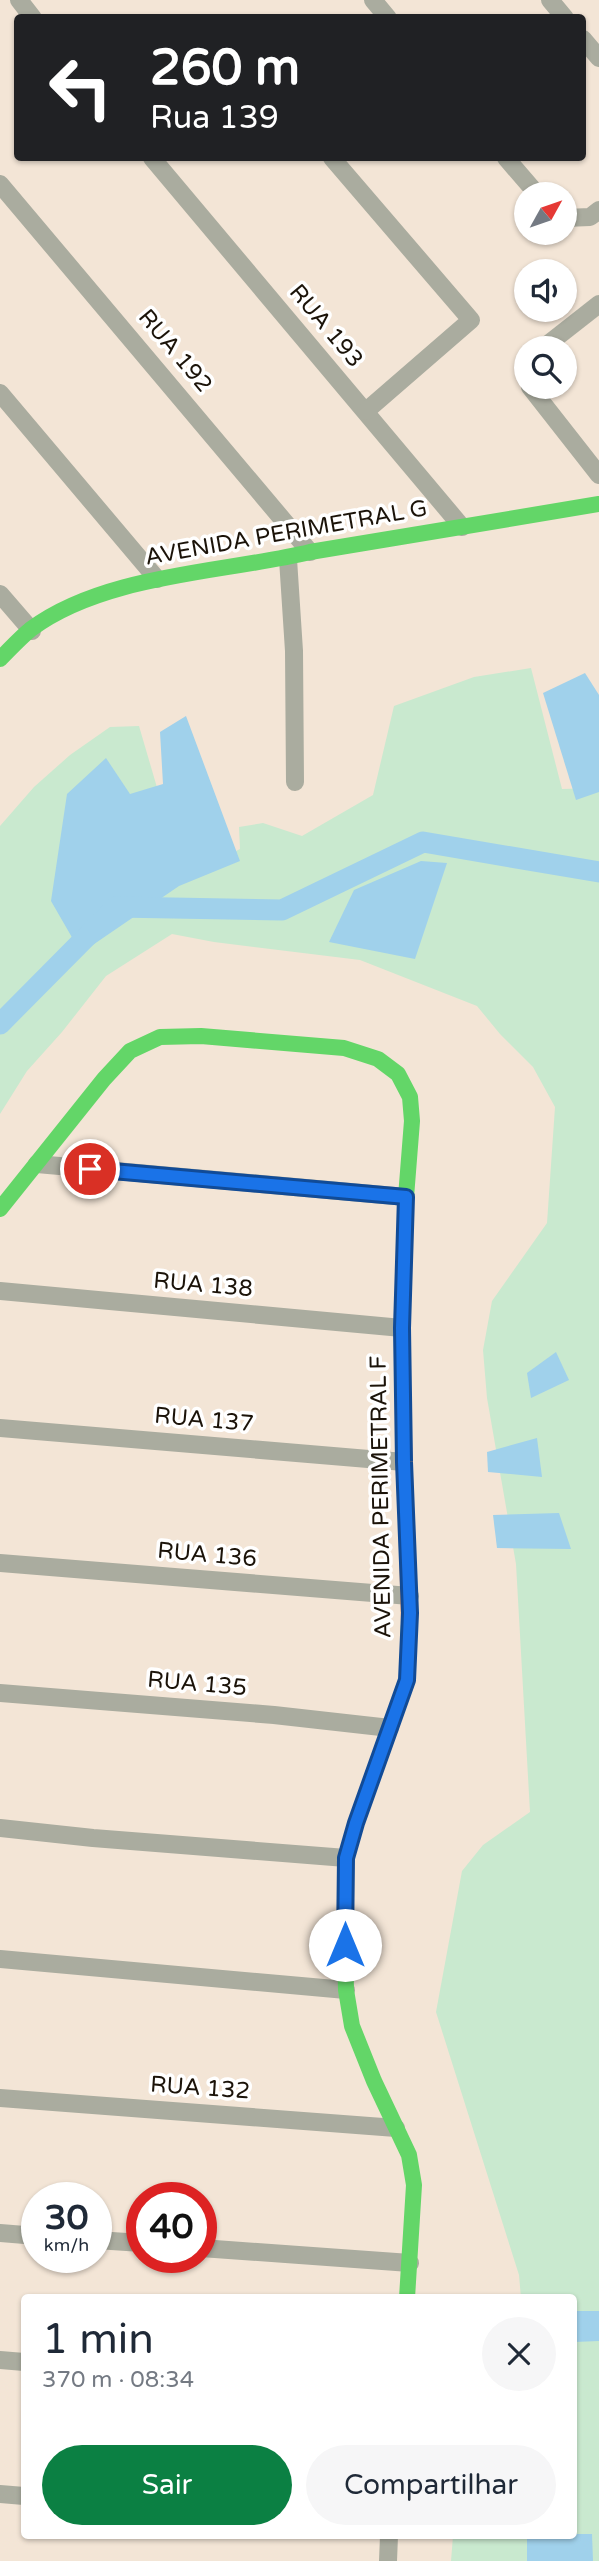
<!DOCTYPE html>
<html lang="pt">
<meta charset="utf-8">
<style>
body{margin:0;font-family:"Varela Round",sans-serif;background:#f6f6f7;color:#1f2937;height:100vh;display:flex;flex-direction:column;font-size:26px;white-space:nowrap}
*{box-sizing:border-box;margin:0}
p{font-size:23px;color:#747a83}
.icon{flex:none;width:38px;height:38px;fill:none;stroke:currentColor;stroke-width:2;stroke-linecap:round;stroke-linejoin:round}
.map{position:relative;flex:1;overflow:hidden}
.details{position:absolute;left:21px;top:2294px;width:556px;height:245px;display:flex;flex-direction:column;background:#fff;border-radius:7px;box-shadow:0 2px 5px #0004}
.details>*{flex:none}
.hud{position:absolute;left:14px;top:14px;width:572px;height:147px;border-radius:7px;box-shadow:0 2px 5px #0004;background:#202124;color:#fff;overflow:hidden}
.needle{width:46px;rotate:50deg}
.buttons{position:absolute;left:514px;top:182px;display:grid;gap:14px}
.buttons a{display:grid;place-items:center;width:63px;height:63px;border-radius:50%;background:#fff;box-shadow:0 2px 5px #0004;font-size:35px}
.speed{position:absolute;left:21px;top:2182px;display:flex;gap:14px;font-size:35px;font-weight:700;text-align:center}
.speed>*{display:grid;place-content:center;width:91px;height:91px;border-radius:50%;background:#fff;box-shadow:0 2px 5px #0004;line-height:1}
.speed small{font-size:18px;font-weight:400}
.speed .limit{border:10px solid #d22;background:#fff;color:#111}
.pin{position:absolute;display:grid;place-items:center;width:60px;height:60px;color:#fff;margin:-30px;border:4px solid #fff;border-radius:50%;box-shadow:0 2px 7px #0007}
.me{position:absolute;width:77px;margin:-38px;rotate:0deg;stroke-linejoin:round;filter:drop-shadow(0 0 5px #0008)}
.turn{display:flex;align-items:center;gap:24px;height:147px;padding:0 21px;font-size:32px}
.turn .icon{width:91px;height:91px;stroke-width:2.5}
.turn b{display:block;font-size:49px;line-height:60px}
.round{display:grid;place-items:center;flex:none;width:74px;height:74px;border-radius:37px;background:#f6f6f7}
.head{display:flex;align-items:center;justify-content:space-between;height:119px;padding:0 21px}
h1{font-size:42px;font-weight:600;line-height:52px}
.primary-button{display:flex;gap:14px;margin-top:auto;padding:14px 21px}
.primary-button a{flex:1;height:80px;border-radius:42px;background:#0b8043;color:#fff;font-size:28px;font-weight:600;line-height:80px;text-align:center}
.primary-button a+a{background:#f6f6f7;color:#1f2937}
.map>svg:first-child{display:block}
.green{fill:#c9e9cf}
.water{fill:#a0d1eb}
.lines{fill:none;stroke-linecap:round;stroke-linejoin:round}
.canal{stroke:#a0d1eb;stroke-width:21}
.street{stroke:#aaac9f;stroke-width:18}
.fast{stroke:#63d668;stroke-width:16}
.slow{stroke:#ff974d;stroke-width:16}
.route-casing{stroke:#114b97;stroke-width:18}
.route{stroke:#1a73e8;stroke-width:12}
.labels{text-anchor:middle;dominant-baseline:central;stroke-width:7;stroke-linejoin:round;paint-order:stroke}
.street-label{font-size:23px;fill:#1b1309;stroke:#fff}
</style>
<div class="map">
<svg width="599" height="2561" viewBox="0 0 599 2561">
<rect width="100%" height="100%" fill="#f3e5d6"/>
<!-- green -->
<polygon class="green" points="531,668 562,789 599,788 599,2561 451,2561 453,2536 574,2536 574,2298 521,2298 519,2275 436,2012 462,1871 483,1845 530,1812 516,1564 487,1398 483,1350 492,1301 547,1223 555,1107 533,1067 500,1034 477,1006 360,960 214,942 172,934 106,976 62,1032 27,1071 0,1114 0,826 34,787 70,755 110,727 139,726 173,842 207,866 240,849 239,827 263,823 302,836 373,795 394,706 474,677"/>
<!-- water -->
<g class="water">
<polygon points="585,673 599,695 599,792 576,800 543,693"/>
<polygon points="186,716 240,861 179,886 81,953 51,901 67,794 106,758 130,794 163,784 160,732"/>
<polygon points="421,861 447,863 415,959 329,942 354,890"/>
<polygon points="556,1352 569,1380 531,1398 527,1373"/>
<polygon points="537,1438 542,1477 488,1472 487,1452"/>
<polygon points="559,1513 571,1549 497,1548 493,1515"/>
<polygon points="574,2311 599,2311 599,2341 574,2342"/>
<polygon points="574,2534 592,2534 593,2561 527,2561 527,2536"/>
</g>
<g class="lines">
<!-- canal -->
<polyline class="canal" points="0,1024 116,907 282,910 423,842 599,872"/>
<!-- street -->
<g class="street">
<polyline points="19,0 33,18"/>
<polyline points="373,0 388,18"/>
<polyline points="550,0 565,18"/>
<polyline points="583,39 599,58"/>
<polyline points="152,158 462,527"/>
<polyline points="332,158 471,320 366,411"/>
<polyline points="506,158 537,194"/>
<polyline points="0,184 310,552"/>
<polyline points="565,218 590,217 599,210"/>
<polyline points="543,348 599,304"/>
<polyline points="530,387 599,475"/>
<polyline points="0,393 157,579"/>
<polyline points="288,559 294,651 295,782"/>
<polyline points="0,594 32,631"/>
<polyline points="37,1164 406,1197"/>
<polyline points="0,1291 402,1328"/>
<polyline points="0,1428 404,1462"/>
<polyline points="0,1563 410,1596"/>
<polyline points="0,1693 274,1715 390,1728"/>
<polyline points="0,1828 93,1838 346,1858"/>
<polyline points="0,1959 346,1990"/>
<polyline points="0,2098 396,2128"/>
<polyline points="0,2233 37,2236"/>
<polyline points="96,2240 142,2243"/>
<polyline points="201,2248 410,2263"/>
<polyline points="0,2360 24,2362"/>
<polyline points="0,2494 24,2496"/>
<polyline points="388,2561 389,2536"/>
</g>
<!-- fast -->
<g class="fast">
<path d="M0 659C10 649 20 638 31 629 105 574 222 573 310 552L599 504"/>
<polyline points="0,1209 104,1079 130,1051 160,1037 201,1036 344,1048 378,1059 398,1074 410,1097 412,1121 406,1197 402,1328 403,1403"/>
<polyline points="407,2298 414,2185 409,2155 374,2081 352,2026 346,1990 345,1945 346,1858 356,1823 407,1680 409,1624"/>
</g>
<!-- slow -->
<polyline class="slow" points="403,1403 409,1624"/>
</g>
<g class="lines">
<defs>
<polyline id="route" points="90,1169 406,1197 402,1328 404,1462 410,1613 407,1680 356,1823 346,1858 345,1945"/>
</defs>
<!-- route casing -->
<use href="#route" class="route-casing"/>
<!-- route -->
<use href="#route" class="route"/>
</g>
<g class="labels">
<!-- street labels -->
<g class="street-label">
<text transform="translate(326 326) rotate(50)">RUA 193</text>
<text transform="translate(175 351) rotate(50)">RUA 192</text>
<text transform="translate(286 533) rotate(-10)">AVENIDA PERIMETRAL G</text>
<text transform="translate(203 1285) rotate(5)">RUA 138</text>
<text transform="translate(204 1420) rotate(5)">RUA 137</text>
<text transform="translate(381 1497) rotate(-91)">AVENIDA PERIMETRAL F</text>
<text transform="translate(207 1555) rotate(5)">RUA 136</text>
<text transform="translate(197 1684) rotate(5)">RUA 135</text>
<text transform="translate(200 2088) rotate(4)">RUA 132</text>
</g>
</g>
</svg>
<div class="buttons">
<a><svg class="needle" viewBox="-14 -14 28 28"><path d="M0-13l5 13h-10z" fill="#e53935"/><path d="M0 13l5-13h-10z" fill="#747a83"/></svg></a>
<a><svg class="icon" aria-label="sound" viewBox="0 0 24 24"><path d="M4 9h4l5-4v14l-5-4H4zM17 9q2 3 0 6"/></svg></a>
<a><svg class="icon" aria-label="search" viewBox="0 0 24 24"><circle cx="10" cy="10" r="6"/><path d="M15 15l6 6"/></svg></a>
</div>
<div class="speed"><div>30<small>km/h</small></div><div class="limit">40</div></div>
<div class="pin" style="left:90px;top:1169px;background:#d93025"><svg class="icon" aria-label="arrive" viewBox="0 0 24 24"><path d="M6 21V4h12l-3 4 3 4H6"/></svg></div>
<svg class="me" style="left:345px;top:1945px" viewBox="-20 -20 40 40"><circle r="19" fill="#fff"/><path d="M0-13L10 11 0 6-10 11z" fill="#1a73e8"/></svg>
<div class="hud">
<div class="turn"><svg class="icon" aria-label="left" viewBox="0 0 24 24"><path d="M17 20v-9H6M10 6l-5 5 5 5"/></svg><div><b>260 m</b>Rua 139</div></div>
</div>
<section class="details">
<div class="head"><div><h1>1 min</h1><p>370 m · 08:34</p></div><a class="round"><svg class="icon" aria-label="close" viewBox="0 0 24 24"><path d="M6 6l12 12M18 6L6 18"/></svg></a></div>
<div class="primary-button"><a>Sair</a><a>Compartilhar</a></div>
</section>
</div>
